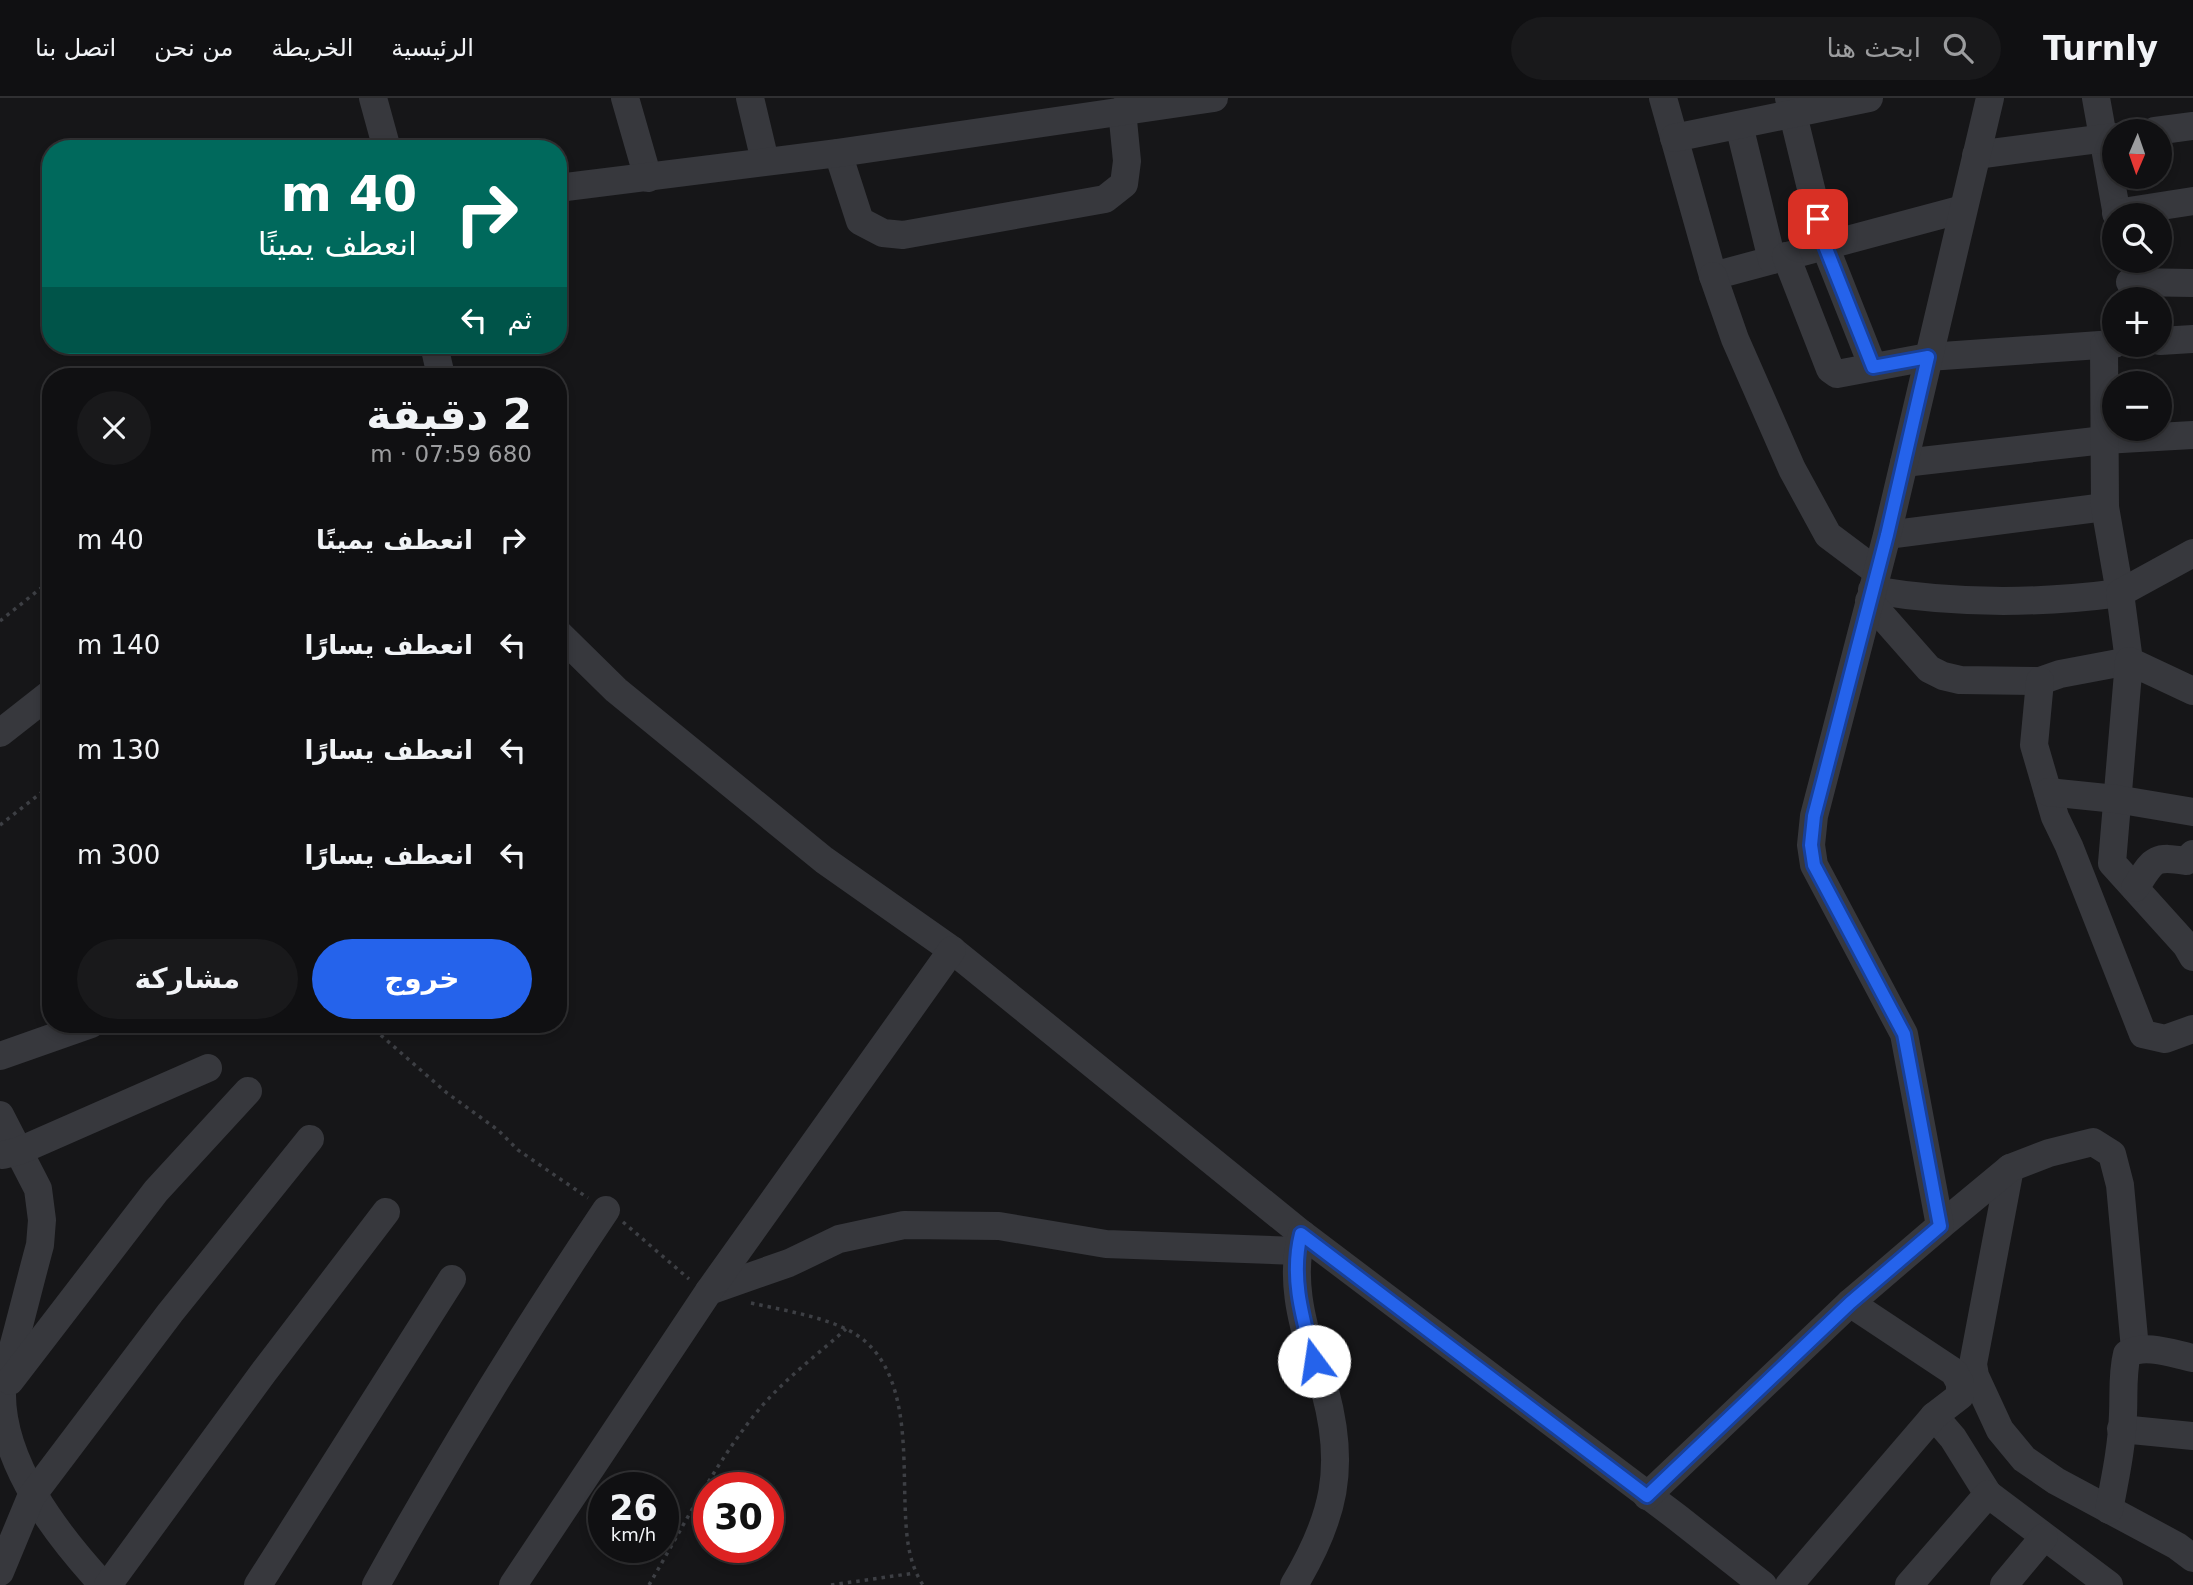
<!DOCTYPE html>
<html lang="ar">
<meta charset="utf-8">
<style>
body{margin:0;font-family:"DejaVu Sans",Vazirmatn,sans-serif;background:#19191b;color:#f1f3f6;direction:rtl;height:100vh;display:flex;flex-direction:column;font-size:26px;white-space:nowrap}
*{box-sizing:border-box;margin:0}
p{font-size:23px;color:#9c9d9f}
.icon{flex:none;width:38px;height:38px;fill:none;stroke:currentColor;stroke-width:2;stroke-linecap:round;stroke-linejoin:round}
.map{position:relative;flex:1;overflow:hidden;direction:ltr}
.side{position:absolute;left:42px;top:270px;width:525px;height:665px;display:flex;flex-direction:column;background:#101012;border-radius:28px;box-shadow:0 4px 10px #0003,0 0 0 2px #303032;direction:rtl}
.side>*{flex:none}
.hud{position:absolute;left:42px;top:42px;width:525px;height:214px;border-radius:28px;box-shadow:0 4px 10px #0003,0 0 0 2px #303032;direction:rtl;background:#00695c;color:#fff;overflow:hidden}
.needle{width:46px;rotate:182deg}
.buttons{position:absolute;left:2102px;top:21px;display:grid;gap:14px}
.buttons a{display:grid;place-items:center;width:70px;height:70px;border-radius:50%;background:#101012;box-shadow:0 4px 10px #0003,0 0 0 2px #303032;font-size:35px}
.speed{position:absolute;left:588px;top:1374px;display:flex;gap:14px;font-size:35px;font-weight:700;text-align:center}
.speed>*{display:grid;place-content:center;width:91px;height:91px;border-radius:50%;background:#101012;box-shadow:0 4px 10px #0003,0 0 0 2px #303032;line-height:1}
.speed small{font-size:18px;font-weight:400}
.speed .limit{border:10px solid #d22;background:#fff;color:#111}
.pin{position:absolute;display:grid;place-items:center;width:60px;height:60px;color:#fff;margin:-30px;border-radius:14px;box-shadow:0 4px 10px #0006}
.me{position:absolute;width:77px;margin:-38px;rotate:346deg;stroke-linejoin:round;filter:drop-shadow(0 0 5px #0008)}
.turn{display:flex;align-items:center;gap:24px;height:147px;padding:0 35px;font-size:32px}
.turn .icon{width:91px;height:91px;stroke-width:2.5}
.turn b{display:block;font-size:49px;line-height:60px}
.then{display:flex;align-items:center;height:66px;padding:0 35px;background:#0003;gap:14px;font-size:26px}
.round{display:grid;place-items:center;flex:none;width:74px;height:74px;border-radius:37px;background:#19191b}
.summary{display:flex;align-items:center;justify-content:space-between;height:119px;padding:0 35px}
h1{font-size:42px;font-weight:600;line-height:52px}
.primary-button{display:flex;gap:14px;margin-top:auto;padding:14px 35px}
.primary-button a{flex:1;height:80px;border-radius:42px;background:#2563eb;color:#fff;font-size:28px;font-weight:600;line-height:80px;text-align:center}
.primary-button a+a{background:#19191b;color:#f1f3f6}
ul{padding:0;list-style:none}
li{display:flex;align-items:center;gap:21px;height:105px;padding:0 35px}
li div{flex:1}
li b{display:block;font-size:26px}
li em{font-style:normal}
header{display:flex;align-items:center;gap:42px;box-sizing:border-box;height:98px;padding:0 35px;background:#101012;border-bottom:2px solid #303032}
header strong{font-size:33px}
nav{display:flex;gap:38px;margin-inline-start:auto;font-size:24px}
.search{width:490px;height:63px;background:#19191b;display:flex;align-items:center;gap:18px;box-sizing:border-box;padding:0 24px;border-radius:38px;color:#9c9d9f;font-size:26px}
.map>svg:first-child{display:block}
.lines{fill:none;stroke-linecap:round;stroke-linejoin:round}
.path{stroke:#3d3f44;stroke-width:3.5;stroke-dasharray:3.5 5;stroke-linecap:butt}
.minor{stroke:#37383d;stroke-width:28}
.route-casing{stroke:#184099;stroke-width:18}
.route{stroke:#2563eb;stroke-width:12}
</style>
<header>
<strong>Turnly</strong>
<div class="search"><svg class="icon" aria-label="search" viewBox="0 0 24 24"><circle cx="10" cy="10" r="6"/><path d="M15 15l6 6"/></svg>ابحث هنا</div>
<nav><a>الرئيسية</a><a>الخريطة</a><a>من نحن</a><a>اتصل بنا</a></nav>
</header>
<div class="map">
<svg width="2193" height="1487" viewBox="0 0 2193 1487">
<rect width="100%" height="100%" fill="#161618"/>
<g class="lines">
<!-- path -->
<g class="path">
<polyline points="0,523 51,482"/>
<polyline points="0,727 51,687"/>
<polyline points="368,926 447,995 498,1032 518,1052 588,1100"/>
<polyline points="623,1124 689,1181"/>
<path d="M751 1205C782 1212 815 1217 844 1230 909 1259 903 1345 905 1405 906 1433 907 1463 923 1487"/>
<path d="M649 1487C683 1429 714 1367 756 1315 782 1283 816 1258 846 1231"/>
<polyline points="831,1487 915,1475"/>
</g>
<!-- minor -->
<g class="minor">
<polyline points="373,0 387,51"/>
<polyline points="625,0 648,80"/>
<polyline points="750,0 765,63"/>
<polyline points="1663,0 1713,178 1963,111"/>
<polyline points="1789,0 1825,148 1873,269"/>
<polyline points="2096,0 2117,117"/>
<polyline points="1739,27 1772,162"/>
<polyline points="2155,33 2193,28"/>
<polyline points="1674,40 1869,0"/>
<polyline points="838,55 860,123 883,135 903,137 1105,101 1124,86 1127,63 1122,12"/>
<polyline points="1976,57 2114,39"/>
<polyline points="558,90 838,55 1214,0"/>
<polyline points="2116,115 2193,103"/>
<polyline points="1786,158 1830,271 1837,276 1928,259 2114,246"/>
<polyline points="1713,178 1735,241 1792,371 1828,437 1876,473"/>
<polyline points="2130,184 2193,185"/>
<polyline points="2160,243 2193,241"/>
<polyline points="434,247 441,278"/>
<polyline points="1904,365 2104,342 2193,337"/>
<polyline points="1887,437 2105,409"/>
<path d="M1872 492C1954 506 2037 506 2120 495L2105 409 2104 247"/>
<polyline points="1869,503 1929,571 1943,578 1960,582 2040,583 2060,576 2129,563 2120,495 2193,455"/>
<polyline points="558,535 616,592 824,762 952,852 1302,1136 1678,1420 1763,1487"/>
<polyline points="2040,583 2034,647 2055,719 2069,748 2143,936 2165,941 2193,931"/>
<polyline points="2193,593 2129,563 2112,765 2186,847 2193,859"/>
<polyline points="0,635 51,595"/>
<polyline points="2048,694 2116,701 2193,714"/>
<path d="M2135 790C2153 763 2152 757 2186 763L2193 756"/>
<polyline points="0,958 91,926"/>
<path d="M0 1017 38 1091 42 1122 40 1147C31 1180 23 1213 14 1246 10 1261 4 1277 2 1292 0 1365 58 1438 103 1487"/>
<polyline points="3,1057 19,1053 208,970"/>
<polyline points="2010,1070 1973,1266 1975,1278 2000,1332 2024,1361 2056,1383 2177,1448 2193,1460"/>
<polyline points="1940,1128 2010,1070 2049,1055 2093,1044 2112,1056 2120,1087 2135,1251"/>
<polyline points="709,1193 789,1165 839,1141 904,1127 999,1128 1106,1146 1297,1153"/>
<polyline points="10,1283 156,1093 248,993"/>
<polyline points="1934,1318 1953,1340 1988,1396"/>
<polyline points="2121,1331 2193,1338"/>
<polyline points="1647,1398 1850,1205 1940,1128 1904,936 1814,767 1811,747 1814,718 1887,437 1990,0"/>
<path d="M2109 1412C2115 1381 2122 1348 2123 1316 2124 1295 2122 1276 2127 1256 2145 1245 2173 1256 2193 1260"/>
<polyline points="0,1474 31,1399 170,1215 310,1041"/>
<polyline points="108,1487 263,1275 386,1114"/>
<polyline points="258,1487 452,1181"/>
<path d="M376 1487C447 1359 524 1234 606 1112"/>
<polyline points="513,1487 709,1193 952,852"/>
<path d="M1294 1487C1334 1420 1346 1370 1325 1293 1322 1282 1317 1273 1314 1263 1301 1222 1290 1178 1302 1136"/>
<polyline points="1789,1487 1934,1318 1960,1298 1960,1285 1954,1274 1850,1205"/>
<polyline points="1909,1487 1988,1396 2109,1487"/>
<polyline points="2004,1487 2044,1439"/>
</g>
</g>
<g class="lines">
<defs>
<path id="route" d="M1314 1263C1303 1221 1290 1180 1301 1136L1647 1398 1850 1205 1940 1128 1904 936 1814 767 1811 747 1814 718 1887 437 1928 259 1873 269 1825 148 1818 121"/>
</defs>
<!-- route casing -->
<use href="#route" class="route-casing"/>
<!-- route -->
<use href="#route" class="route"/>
</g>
</svg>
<div class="buttons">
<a><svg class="needle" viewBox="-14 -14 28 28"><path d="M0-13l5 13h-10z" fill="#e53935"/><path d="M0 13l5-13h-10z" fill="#9c9d9f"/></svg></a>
<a><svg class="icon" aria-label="search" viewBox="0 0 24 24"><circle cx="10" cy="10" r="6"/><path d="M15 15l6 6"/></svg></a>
<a>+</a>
<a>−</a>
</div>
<div class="speed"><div>26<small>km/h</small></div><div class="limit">30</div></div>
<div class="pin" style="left:1818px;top:121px;background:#d93025"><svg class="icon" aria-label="arrive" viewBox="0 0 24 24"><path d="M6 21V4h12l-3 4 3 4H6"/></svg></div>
<svg class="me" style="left:1314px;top:1263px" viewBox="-20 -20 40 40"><circle r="19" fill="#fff"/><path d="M0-13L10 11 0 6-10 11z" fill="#2563eb"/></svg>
<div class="hud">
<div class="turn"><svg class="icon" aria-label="right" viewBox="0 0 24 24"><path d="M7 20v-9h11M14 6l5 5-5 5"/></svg><div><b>40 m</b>انعطف يمينًا</div></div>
<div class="then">ثم<svg class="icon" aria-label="left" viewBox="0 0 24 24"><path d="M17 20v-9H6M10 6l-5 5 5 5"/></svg></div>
</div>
<section class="side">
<div class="summary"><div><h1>2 دقيقة</h1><p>680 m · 07:59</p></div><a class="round"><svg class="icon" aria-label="close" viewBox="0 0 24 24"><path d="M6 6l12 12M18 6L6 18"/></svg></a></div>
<ul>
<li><svg class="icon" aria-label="right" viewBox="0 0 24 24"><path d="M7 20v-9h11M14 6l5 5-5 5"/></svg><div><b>انعطف يمينًا</b></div><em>40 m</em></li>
<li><svg class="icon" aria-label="left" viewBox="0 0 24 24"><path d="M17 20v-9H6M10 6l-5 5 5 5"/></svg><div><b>انعطف يسارًا</b></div><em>140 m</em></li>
<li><svg class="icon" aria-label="left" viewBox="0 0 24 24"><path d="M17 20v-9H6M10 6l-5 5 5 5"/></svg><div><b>انعطف يسارًا</b></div><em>130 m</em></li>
<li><svg class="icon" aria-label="left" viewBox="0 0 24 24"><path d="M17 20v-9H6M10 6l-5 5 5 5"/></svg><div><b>انعطف يسارًا</b></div><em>300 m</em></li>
</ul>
<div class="primary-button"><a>خروج</a><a>مشاركة</a></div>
</section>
</div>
